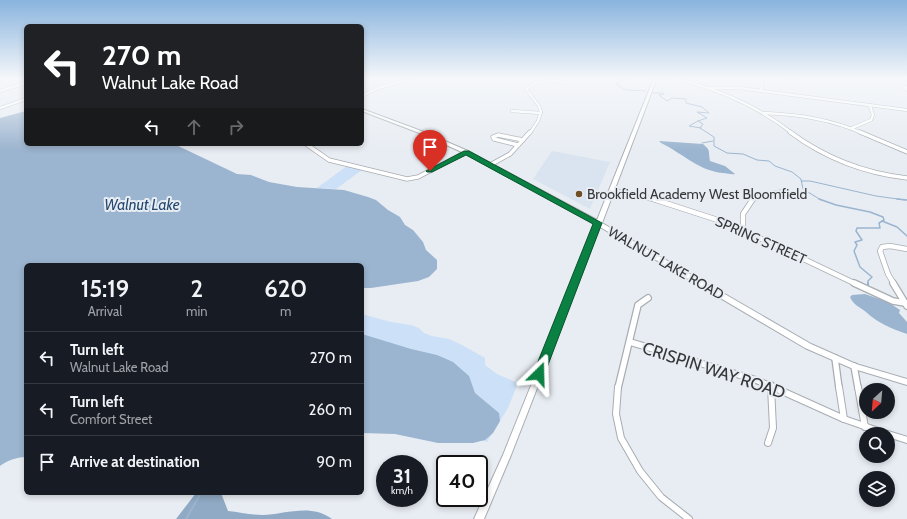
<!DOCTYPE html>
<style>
body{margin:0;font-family:Cabin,sans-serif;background:#242831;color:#f1f3f6;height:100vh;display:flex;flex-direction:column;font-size:15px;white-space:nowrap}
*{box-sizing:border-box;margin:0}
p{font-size:13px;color:#9ea1a6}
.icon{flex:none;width:22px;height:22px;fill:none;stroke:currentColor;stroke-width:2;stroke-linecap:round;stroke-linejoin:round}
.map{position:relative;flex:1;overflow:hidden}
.sheet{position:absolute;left:24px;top:263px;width:340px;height:232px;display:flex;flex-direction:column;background:#171b24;border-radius:6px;box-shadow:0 2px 6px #0003}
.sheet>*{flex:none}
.guide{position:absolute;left:24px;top:24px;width:340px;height:122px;border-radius:6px;box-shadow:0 2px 6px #0003;background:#202124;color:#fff;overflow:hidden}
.needle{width:26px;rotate:206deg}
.buttons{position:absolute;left:859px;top:383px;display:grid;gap:8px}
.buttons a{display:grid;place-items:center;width:36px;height:36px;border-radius:50%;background:#171b24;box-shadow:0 2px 6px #0003;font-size:20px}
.speed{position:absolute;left:376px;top:455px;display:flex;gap:8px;font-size:20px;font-weight:700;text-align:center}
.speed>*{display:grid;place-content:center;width:52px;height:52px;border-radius:50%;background:#171b24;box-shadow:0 2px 6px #0003;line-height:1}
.speed small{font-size:10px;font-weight:400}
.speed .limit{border:2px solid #111;border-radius:6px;background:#fff;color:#111}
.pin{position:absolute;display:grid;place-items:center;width:34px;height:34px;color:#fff;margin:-41px -17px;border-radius:50% 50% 50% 0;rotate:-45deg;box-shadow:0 0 4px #0007}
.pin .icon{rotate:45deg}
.me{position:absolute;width:44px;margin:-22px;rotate:22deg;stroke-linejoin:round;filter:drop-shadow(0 0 3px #0008)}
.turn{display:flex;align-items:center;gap:14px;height:84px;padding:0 12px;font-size:18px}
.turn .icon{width:52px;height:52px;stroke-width:2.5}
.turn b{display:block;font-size:28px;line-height:34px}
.lanes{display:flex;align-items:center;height:38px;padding:0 12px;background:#0003;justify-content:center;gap:20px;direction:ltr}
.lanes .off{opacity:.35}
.eta{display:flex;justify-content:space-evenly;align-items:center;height:68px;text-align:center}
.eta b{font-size:24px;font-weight:600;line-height:28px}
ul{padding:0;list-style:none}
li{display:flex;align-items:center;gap:12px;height:52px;padding:0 12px;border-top:1px solid #363941}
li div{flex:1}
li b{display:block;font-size:15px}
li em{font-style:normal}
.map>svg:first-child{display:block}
.built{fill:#d9e4f0}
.green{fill:#cce0f7}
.forest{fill:#90a9c4}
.water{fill:#9bb4cf}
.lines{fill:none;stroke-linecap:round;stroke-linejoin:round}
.stream-far2{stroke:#9bb4cf;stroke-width:1}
.stream-far1{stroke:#9bb4cf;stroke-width:1.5}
.stream{stroke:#9bb4cf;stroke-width:2}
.street-far4-casing{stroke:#a8adb2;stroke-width:3.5}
.street-far3-casing{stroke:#a8adb2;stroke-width:5}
.street-far2-casing{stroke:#a8adb2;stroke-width:6}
.street-far1-casing{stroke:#a8adb2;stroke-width:8}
.street-casing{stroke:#a8adb2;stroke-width:8}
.secondary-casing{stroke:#a8adb2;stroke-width:2}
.street-far4{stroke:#fff;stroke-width:2.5}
.street-far3{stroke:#fff;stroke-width:3.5}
.street-far2{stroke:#fff;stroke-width:4.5}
.street-far1{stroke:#fff;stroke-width:5.5}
.street{stroke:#fff;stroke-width:6}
.secondary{fill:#fff;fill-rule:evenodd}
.route{fill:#0b8043;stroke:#07532c}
.poi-dot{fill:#6f5026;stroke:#e8edf3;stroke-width:1.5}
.labels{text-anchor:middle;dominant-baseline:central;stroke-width:4;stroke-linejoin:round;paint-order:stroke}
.poi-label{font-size:14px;fill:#353739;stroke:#e8edf3;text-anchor:start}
.street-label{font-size:14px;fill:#353739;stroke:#e8edf3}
.water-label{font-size:15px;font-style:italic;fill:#23486f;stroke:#e8edf3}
.near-street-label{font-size:17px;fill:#353739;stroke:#e8edf3}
</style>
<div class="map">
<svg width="907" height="519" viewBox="0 0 907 519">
<rect width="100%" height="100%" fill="#e8edf3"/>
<!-- built -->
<polygon class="built" points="552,151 610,162 590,209 533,179"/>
<!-- green -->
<g class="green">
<polygon points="347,166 362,170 336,189 317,188"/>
<polygon points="362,314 391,322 411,325 419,328 424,333 432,336 449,339 462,345 485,358 485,365 497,374 518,383 508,408 487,442 362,406"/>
</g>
<!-- forest -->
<path class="forest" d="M196 493H221L228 511C239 512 251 515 262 515 286 514 311 503 332 519H176Z"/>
<!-- water -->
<g class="water">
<path d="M26 111V144H174L237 174 251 175 269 182 297 187 344 190 368 197 376 200 388 210 400 217 405 225 413 230 423 242 426 250 437 260V269L429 277 418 281 371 288H362V265H26V459L23 457C15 458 6 461 0 466V118Z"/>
<path d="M659 141 703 144C711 151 708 150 710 161L725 166 735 174C731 175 728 173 723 173 699 171 682 153 661 143Z"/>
<path d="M865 294 888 302 900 310 899 313 907 322V334C892 329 878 323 866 312 859 306 854 306 850 297L852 295Z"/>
<polygon points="362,334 411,349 437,355 453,362 469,376 475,393 499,413 500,421 493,433 485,440 473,443 438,443 395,434 362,433"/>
</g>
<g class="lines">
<!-- stream-far2 -->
<g class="stream-far2">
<path d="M627 78 616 84C630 94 631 89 646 91"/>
<polyline points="653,93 663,93 664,94 659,95 667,101 672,98 686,99 686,103 702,107 709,113 697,112 707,118 698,121 703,124 700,128 714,137 714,146 727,153 743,154 757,160 769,161 775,166 792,172 801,179 803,189 821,200"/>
<polyline points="698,121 689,126 701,128"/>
<polyline points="702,143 713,141"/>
<polyline points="801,181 810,181 876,196 905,200"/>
</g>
<!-- stream-far1 -->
<g class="stream-far1">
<polyline points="819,199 836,205 870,212 883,217 884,220 879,223 880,228 857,228 856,231 862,240 855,242 857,245 854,251 860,267 872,277 868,281 868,284"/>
<polyline points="897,199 907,200"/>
<polyline points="882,221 897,227 907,236"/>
</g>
<!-- stream -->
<g class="stream">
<polyline points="868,283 868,287"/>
<polyline points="186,519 201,493"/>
</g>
<defs>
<g id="street-far4">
<path d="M672 78C716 88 756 105 792 133"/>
<polyline points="759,78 762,81 761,91"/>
<polyline points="789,78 797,78"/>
<polyline points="907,87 905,88 907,90"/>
<polyline points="711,88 740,88 907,110"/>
<polyline points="0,91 26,83"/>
<polyline points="362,96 378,88 414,78"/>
<polyline points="0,108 26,99"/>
<polyline points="512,111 541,113"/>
<path d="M763 113C797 114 830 119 862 133"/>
<polyline points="852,128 871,120 873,115 870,106"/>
<path d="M530 133 538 121 541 112 539 106 526 89C538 80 551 80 565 82"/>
</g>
<g id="street-far3">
<path d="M790 132C825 158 863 173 907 178"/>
<polyline points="860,132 907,152"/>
<polyline points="306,144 329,160 407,179 418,177 466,152"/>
<polyline points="518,145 494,139 493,137 498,135 523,140"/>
<polyline points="490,165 510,154 530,132"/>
<polyline points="613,190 656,200"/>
<polyline points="752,200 765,194 782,192"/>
</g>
<g id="street-far2">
<polyline points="653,199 730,224 856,284"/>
<polyline points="743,230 743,214 753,199"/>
<polyline points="894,284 888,274 880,251 882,247 890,246 907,249"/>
</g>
<g id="street-far1">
<polyline points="854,283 893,301 905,303"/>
<polyline points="893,283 907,306"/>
<polyline points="630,342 756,380 775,388"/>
<polyline points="835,358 839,388"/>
<polyline points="854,366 858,388"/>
<polyline points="771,385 771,388"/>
<polyline points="618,388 638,305 648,298"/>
</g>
<g id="street">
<polyline points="618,387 616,414 621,438 640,471 661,497 689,519"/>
<polyline points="773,387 844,419 887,434"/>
<polyline points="839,387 844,419"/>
<polyline points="858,387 865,427"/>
<polyline points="888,434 907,440"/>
<polyline points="768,443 773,428 771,387"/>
</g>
<polygon id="secondary" points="654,78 657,78 602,223 811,344 856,364 907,379 907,385 851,368 805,348 600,227 511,455 484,519 474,519 503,455 596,224 464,153 422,134 362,111 362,109 424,132 468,151 597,220"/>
</defs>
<!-- street-far4 casing -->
<use href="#street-far4" class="street-far4-casing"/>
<!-- street-far3 casing -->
<use href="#street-far3" class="street-far3-casing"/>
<!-- street-far2 casing -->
<use href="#street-far2" class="street-far2-casing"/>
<!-- street-far1 casing -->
<use href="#street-far1" class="street-far1-casing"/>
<!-- street casing -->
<use href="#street" class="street-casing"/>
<!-- secondary casing -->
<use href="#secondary" class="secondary-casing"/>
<!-- street-far4 -->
<use href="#street-far4" class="street-far4"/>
<!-- street-far3 -->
<use href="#street-far3" class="street-far3"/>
<!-- street-far2 -->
<use href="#street-far2" class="street-far2"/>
<!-- street-far1 -->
<use href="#street-far1" class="street-far1"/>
<!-- street -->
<use href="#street" class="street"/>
<!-- secondary -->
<use href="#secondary" class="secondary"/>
</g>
<!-- sky -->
<linearGradient id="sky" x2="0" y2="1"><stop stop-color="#89b4de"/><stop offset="0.52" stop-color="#f5f7fa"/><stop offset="1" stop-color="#f5f7fa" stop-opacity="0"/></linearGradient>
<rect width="907" height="151" fill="url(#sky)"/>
<!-- route -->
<polygon class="route" points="464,151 469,151 602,223 543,378 539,379 535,378 533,374 593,224 466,155 432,172 427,172 426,171"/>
<!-- markers -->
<circle class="poi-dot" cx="579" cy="194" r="4"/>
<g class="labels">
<!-- poi labels -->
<g class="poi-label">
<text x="587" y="194">Brookfield Academy West Bloomfield</text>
</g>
<!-- street labels -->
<g class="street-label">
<text transform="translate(761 240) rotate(24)">SPRING STREET</text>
<text transform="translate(666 263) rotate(30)">WALNUT LAKE ROAD</text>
</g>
<!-- water labels -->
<g class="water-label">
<text x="142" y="205">Walnut Lake</text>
</g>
<!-- near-street labels -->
<g class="near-street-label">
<text transform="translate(714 370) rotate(18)">CRISPIN WAY ROAD</text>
</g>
</g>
</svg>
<div class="buttons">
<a><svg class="needle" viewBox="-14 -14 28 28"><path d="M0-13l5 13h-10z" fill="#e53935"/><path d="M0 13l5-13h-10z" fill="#9ea1a6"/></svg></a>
<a><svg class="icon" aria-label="search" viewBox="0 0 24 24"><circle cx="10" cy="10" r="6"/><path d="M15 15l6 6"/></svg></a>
<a><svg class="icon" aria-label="layers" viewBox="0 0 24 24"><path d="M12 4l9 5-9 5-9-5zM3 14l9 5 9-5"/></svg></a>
</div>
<div class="speed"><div>31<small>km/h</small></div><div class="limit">40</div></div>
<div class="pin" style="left:430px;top:171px;background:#d93025"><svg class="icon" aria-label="arrive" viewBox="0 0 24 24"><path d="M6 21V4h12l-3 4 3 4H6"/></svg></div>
<svg class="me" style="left:539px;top:374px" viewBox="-20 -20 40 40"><path d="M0-17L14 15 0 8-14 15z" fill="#0b8043" stroke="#fff" stroke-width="4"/></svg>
<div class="guide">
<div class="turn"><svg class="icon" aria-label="left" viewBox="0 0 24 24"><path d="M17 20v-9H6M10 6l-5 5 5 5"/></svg><div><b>270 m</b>Walnut Lake Road</div></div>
<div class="lanes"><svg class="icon" aria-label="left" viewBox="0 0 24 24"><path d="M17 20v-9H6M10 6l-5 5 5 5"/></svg><svg class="icon off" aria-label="ahead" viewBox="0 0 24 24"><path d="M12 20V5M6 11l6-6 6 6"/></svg><svg class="icon off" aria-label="right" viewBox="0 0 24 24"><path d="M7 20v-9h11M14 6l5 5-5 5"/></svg></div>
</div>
<section class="sheet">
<div class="eta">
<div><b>15:19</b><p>Arrival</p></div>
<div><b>2</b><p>min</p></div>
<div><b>620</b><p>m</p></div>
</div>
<ul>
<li><svg class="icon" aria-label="left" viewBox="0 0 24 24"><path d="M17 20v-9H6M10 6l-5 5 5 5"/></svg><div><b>Turn left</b><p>Walnut Lake Road</p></div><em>270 m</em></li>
<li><svg class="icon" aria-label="left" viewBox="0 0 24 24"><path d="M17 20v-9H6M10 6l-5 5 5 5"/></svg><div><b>Turn left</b><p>Comfort Street</p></div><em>260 m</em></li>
<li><svg class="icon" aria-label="arrive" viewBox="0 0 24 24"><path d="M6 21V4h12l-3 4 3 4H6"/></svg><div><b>Arrive at destination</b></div><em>90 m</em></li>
</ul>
</section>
</div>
